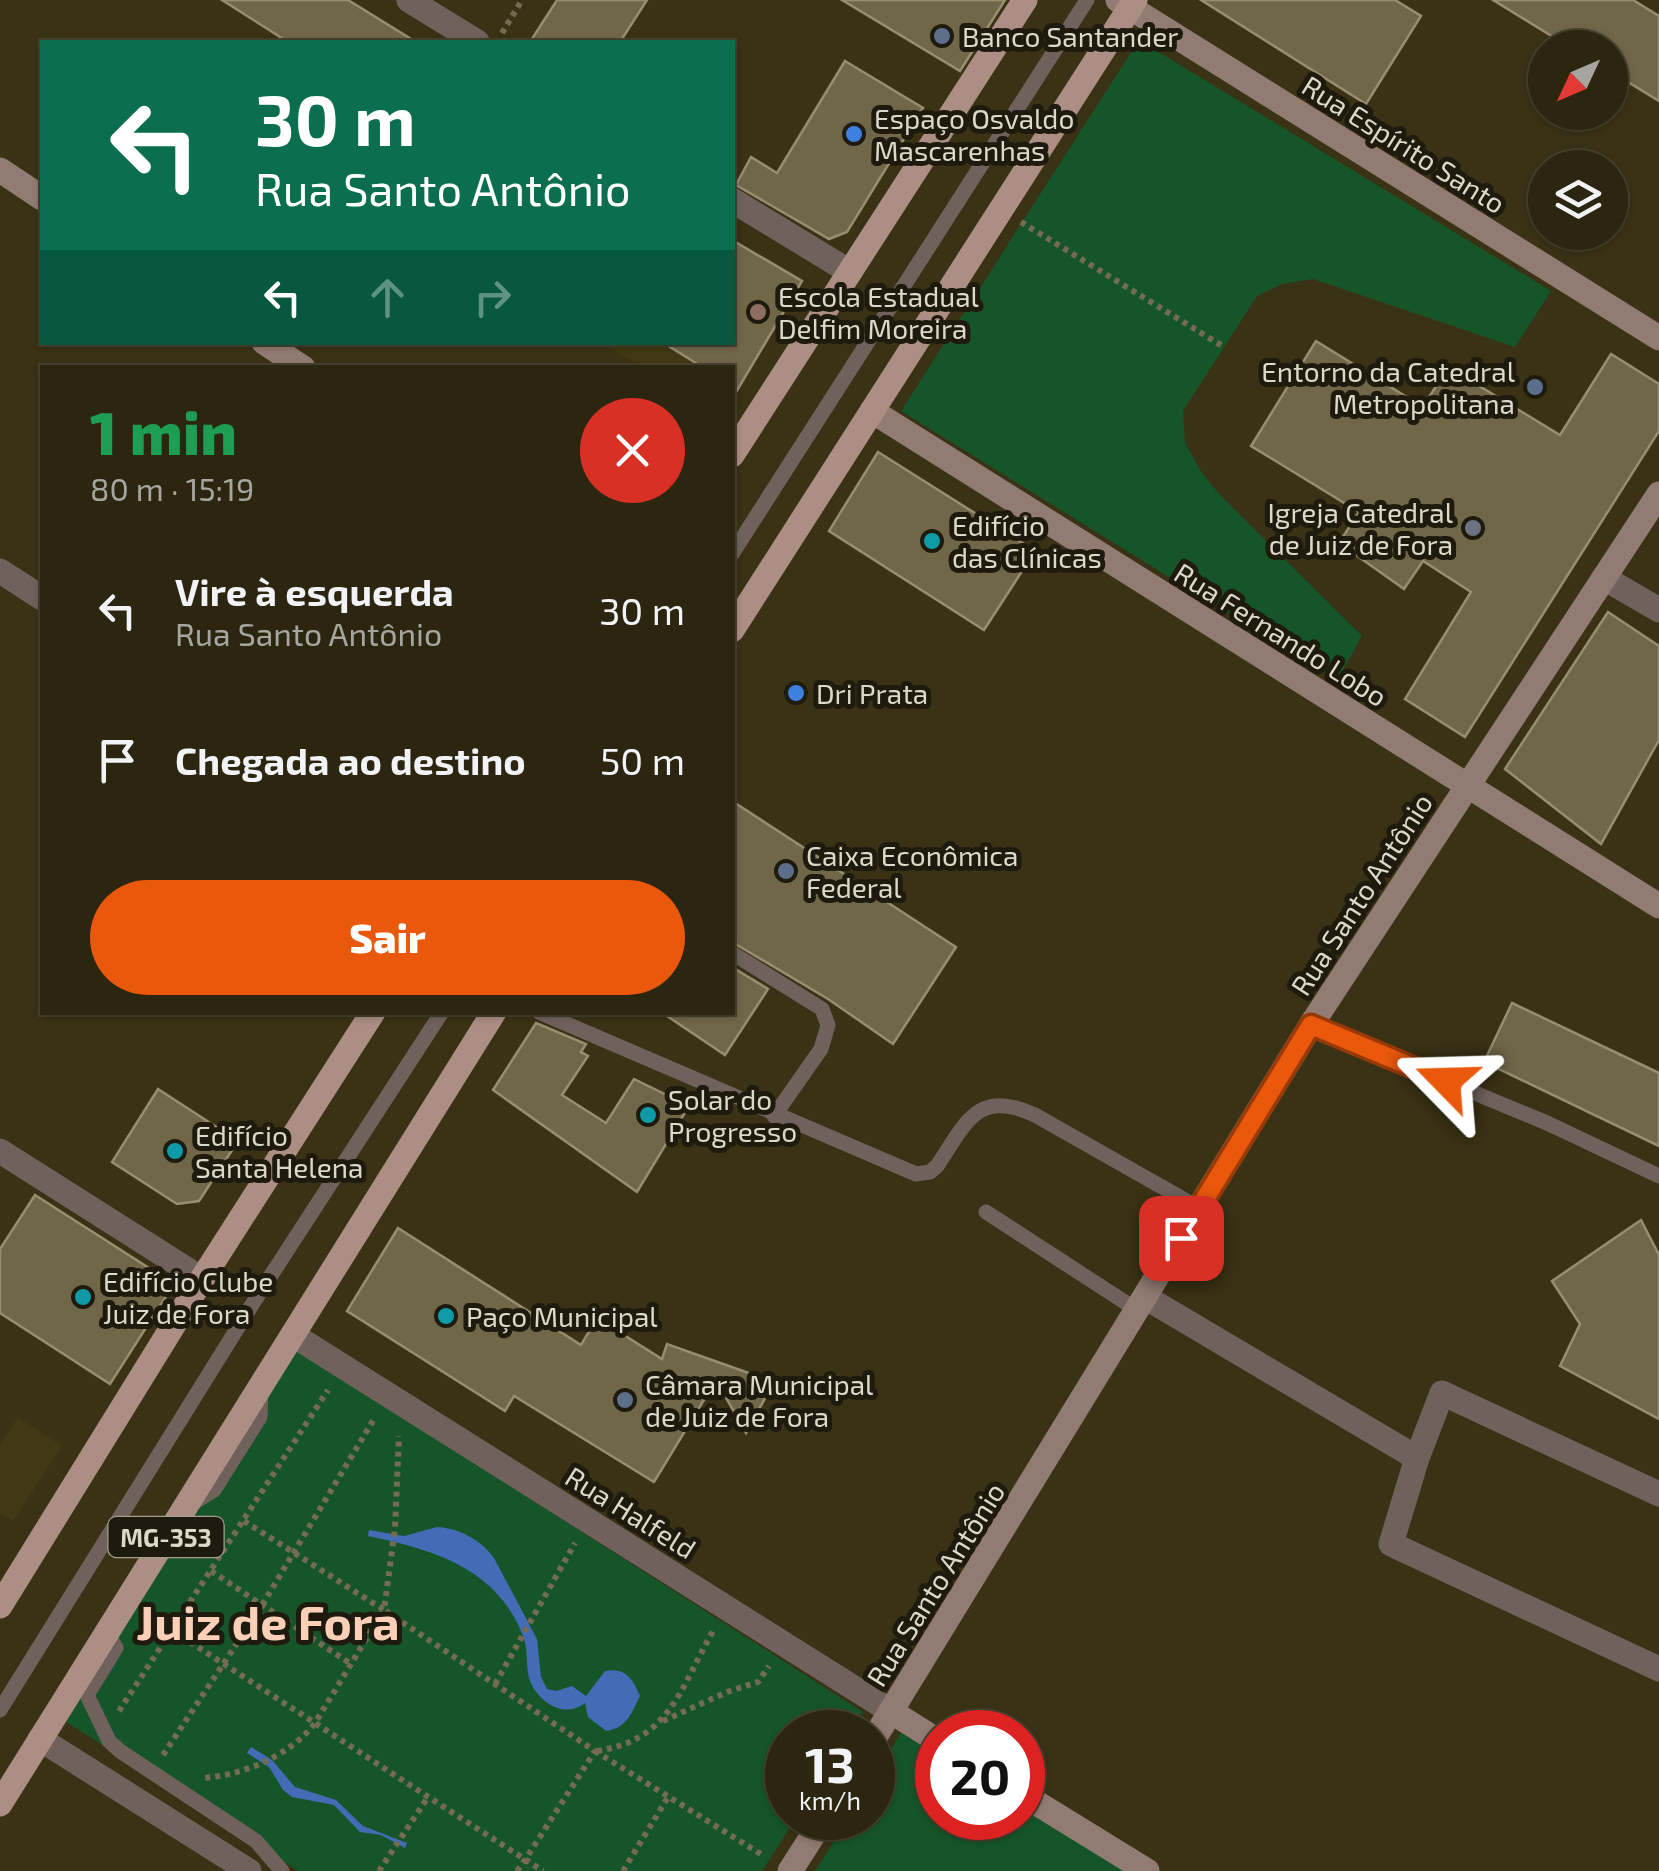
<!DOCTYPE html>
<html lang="pt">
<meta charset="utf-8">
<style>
body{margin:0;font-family:"Exo 2",sans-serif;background:#38321e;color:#f1f3f6;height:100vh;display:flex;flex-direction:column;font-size:38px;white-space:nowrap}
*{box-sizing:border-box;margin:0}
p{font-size:32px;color:#a6a59f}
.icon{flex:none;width:55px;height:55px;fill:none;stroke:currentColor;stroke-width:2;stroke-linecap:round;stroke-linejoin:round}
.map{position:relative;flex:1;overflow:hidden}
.drawer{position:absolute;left:40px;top:365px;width:695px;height:650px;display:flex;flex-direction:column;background:#2c2610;border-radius:0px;box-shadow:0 2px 8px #0004,0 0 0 2px #484330}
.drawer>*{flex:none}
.hud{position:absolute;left:40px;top:40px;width:695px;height:305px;border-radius:0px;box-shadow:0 2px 8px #0004,0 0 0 2px #484330;background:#0b6e4f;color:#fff;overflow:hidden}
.needle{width:65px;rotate:226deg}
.controls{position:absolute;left:1528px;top:30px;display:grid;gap:20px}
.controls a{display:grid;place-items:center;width:100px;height:100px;border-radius:50%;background:#2c2610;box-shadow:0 2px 8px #0004,0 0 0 2px #484330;font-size:50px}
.speed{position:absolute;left:765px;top:1710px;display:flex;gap:20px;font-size:50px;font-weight:700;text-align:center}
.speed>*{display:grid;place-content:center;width:130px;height:130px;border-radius:50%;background:#2c2610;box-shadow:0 2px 8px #0004,0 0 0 2px #484330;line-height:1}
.speed small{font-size:25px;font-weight:400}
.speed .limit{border:15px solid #d22;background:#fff;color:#111}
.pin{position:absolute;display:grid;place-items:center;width:85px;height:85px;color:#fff;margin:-42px;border-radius:20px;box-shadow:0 5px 15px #0006}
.me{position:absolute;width:110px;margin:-55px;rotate:292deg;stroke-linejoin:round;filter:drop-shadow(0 0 8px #0008)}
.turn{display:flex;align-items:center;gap:35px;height:210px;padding:0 50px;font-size:45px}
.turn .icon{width:130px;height:130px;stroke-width:2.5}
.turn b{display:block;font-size:70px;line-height:85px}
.lanes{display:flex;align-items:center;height:95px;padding:0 50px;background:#0003;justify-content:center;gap:50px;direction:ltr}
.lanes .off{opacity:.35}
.round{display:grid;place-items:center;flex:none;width:105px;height:105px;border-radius:52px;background:#38321e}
.overview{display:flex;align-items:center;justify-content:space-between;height:170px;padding:0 50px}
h1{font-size:60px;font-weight:800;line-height:75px;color:#1e9e55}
.primary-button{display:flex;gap:20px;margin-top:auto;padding:20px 50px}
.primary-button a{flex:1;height:115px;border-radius:60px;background:#ea580c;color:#fff;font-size:40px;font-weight:800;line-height:115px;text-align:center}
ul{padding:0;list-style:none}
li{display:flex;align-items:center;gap:30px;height:150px;padding:0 50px}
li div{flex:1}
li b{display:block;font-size:38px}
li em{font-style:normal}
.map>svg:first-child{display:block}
.built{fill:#423813}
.green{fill:#165529}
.water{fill:#446bb5}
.building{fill:#706749;stroke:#978e6f;stroke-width:2.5}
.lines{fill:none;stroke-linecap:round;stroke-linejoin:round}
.path{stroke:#736c53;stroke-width:6;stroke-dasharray:5 5;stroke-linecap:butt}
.lane{stroke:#70615c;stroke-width:15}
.street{stroke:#70615c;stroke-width:25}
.secondary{stroke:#927b73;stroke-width:25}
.primary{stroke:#ac8e85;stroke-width:25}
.route-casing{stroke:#983908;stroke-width:25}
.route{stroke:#ea580c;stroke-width:18}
.service-dot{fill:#5c6f8a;stroke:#1e1a0e;stroke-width:4}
.shop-dot{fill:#3f7fe0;stroke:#1e1a0e;stroke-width:4}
.education-dot{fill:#8d6e63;stroke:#1e1a0e;stroke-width:4}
.worship-dot{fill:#6b7280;stroke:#1e1a0e;stroke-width:4}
.culture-dot{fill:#0f9aa8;stroke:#1e1a0e;stroke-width:4}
.labels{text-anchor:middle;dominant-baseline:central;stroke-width:10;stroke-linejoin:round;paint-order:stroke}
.shield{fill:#1e1a0e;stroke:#a49f90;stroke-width:2.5}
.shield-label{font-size:25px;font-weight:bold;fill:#ddd8c7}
.poi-label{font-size:28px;fill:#ddd8c7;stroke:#1e1a0e;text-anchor:start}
.street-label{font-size:28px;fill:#ddd8c7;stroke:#1e1a0e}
.town-label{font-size:48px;font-weight:bold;fill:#fcd0b7;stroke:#1e1a0e}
</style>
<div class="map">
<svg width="1659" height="1871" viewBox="0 0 1659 1871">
<rect width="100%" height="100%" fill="#3a3215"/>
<!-- built -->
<g class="built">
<polygon points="733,240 802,281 733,396 732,368 641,367 602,343 732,342"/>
<polygon points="18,1417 62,1446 13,1521 0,1513 0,1445"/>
</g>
<!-- green -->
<g class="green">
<polygon points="1139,40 1551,291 1515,347 1313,279 1282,284 1257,296 1183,411 1185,443 1200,470 1219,494 1362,636 1337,681 901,411"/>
<polygon points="296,1349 863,1712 850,1732 788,1732 788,1818 796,1818 762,1871 298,1871 65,1721"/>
<polygon points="904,1728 937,1750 938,1818 1022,1818 1023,1803 1132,1871 815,1871 849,1818 872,1818 873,1779"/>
</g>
<!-- water -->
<g class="water">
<path d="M437 1527C459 1528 481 1540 494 1558L537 1639 541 1677 547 1689 556 1691 572 1686 586 1696 605 1671C624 1667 633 1678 640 1696 631 1714 627 1728 606 1731L588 1717 585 1703C567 1717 546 1707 534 1689 523 1672 530 1654 523 1636 497 1568 432 1549 368 1536L369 1530 404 1536Z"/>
<polygon points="251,1747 272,1760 295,1787 336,1800 363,1826 407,1843 405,1848 381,1835 360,1832 334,1805 292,1797 283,1790 269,1767 247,1753"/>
</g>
<!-- building -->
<g class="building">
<polygon points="222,0 348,0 416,42 288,42"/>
<polygon points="557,0 647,0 620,42 530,42"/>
<polygon points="842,0 1005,0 960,71"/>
<polygon points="1201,0 1395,0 1421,16 1366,104"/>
<polygon points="1493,0 1633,0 1659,16 1659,101 1610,71 1610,48 1571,48"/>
<polygon points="845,61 923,108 847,232 829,239 736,185 751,157 777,173"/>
<polygon points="732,240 802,281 732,399 732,368 704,368 662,342 732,342"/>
<polygon points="1316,341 1423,407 1448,367 1560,435 1611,354 1659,384 1659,431 1465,737 1405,699 1471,592 1423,561 1404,589 1339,543 1359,512 1251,446"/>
<polygon points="878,452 1035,551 984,630 829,531"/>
<polygon points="1608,612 1659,646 1659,740 1601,844 1505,769"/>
<polygon points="732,801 956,947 893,1044 828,999 732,942"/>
<polygon points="732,967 768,989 725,1055 661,1012 732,1012"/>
<polygon points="1512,1003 1659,1073 1659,1146 1484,1062"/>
<polygon points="536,1023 586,1044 581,1052 588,1056 562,1095 606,1123 634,1079 689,1106 637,1192 493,1090"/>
<polygon points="158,1089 238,1141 199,1201 177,1204 112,1162"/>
<polygon points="35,1195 174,1284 110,1384 0,1313 0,1249"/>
<polygon points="1641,1220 1659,1255 1659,1419 1560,1366 1580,1324 1552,1281"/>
<polygon points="398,1228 581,1345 597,1318 662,1359 667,1344 774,1382 746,1433 716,1380 654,1482 514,1396 505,1411 347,1311"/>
</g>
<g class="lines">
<!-- path -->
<g class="path">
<polyline points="502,33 522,0"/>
<polyline points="1021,222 1224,347"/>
<polyline points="244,1521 384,1610 395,1528 399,1436"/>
<polyline points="211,1571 351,1664"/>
<path d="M173 1631 315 1723C290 1756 241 1776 202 1778"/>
<polyline points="495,1684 575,1543"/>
<polyline points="119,1711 328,1390"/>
<polyline points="663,1721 727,1692 758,1682 769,1666"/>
<polyline points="840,1732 849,1716"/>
<polyline points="595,1751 764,1856"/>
<path d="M597 1751C670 1740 680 1689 713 1631"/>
<polyline points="163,1755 261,1607 374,1419"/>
<polyline points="379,1871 428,1797"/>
<path d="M517 1871 525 1860 595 1751 384 1610 315 1723C391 1773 467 1822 543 1871"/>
<polyline points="623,1871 668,1797"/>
</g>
<!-- lane -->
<g class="lane">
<polyline points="732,554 1087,0"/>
<polyline points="732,953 822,1009 828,1025 821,1049 774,1116"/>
<path d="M539 1012 916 1174 930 1172 937 1166C966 1123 977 1088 1035 1115L1199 1208"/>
<polyline points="1311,1025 1547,1123 1659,1176"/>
<polyline points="986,1212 1137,1310"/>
<polyline points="193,1503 214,1490 260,1417 261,1391"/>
<polyline points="107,1632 116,1648 87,1695 109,1741 120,1751 256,1841 282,1871"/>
<polyline points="0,1710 255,1300 442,1012"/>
</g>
<!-- street -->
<g class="street">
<polyline points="409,0 477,42"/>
<polyline points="732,200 850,272"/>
<polyline points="0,571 42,598"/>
<polyline points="1604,578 1659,610"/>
<polyline points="0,1151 202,1279"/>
<polyline points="1145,1297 1417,1458 1442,1393 1659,1494"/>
<polyline points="293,1335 892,1712"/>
<polyline points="1417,1458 1391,1544 1659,1669"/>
<polyline points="40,1739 249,1871"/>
</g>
<!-- secondary -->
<g class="secondary">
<polyline points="1118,0 1659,338"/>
<polyline points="0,170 42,198"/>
<polyline points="264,342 303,368"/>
<polyline points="872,411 1659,906"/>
<polyline points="892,1712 938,1741"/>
<polyline points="872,1742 1311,1025 1659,494"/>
<polyline points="1022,1794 1147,1871"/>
<polyline points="790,1871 824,1818"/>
</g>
<!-- primary -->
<g class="primary">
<polyline points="732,455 1025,0"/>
<polyline points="732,630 1135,0"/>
<polyline points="0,1606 202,1279 373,1012"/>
<polyline points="0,1804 494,1012"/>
</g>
</g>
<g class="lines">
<defs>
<polyline id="route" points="1181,1238 1311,1025 1446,1081"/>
</defs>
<!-- route casing -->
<use href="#route" class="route-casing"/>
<!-- route -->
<use href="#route" class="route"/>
</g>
<!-- markers -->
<g class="service-dot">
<circle cx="942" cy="36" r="10"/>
<circle cx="1535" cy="387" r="10"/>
<circle cx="786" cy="871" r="10"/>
<circle cx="625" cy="1400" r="10"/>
</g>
<g class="shop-dot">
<circle cx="854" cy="134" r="10"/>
<circle cx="796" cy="693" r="10"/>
</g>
<circle class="education-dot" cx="758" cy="312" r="10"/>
<circle class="worship-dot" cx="1473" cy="528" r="10"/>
<g class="culture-dot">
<circle cx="932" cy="541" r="10"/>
<circle cx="648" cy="1115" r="10"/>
<circle cx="175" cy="1151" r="10"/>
<circle cx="83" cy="1297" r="10"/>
<circle cx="446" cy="1316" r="10"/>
</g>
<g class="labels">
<!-- shield labels -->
<rect class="shield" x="108.5" y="1517" width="115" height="40" rx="8"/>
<g class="shield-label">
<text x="166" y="1537">MG-353</text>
</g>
<!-- poi labels -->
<g class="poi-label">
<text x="962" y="36">Banco Santander</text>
<text x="874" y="118">Espaço Osvaldo<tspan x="874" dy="32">Mascarenhas</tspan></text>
<text x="778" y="296">Escola Estadual<tspan x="778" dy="32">Delfim Moreira</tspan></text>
<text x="1515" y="371" text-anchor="end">Entorno da Catedral<tspan x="1515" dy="32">Metropolitana</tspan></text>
<text x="1453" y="512" text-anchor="end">Igreja Catedral<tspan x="1453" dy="32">de Juiz de Fora</tspan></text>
<text x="952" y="525">Edifício<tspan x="952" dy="32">das Clínicas</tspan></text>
<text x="816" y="693">Dri Prata</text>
<text x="806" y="855">Caixa Econômica<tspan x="806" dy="32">Federal</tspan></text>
<text x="668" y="1099">Solar do<tspan x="668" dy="32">Progresso</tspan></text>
<text x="195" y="1135">Edifício<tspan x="195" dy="32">Santa Helena</tspan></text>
<text x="103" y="1281">Edifício Clube<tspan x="103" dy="32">Juiz de Fora</tspan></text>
<text x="466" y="1316">Paço Municipal</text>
<text x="645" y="1384">Câmara Municipal<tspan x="645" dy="32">de Juiz de Fora</tspan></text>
</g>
<!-- street labels -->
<g class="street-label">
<text transform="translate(1404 144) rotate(32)">Rua Espírito Santo</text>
<text transform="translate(1281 634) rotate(32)">Rua Fernando Lobo</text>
<text transform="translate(1361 894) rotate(-57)">Rua Santo Antônio</text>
<text transform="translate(631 1512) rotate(32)">Rua Halfeld</text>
<text transform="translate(935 1584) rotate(-58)">Rua Santo Antônio</text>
</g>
<!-- town labels -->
<g class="town-label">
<text x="268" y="1621">Juiz de Fora</text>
</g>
</g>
</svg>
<div class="controls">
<a><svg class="needle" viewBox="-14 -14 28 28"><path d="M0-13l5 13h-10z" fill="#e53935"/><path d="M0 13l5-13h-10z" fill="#a6a59f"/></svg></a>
<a><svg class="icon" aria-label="layers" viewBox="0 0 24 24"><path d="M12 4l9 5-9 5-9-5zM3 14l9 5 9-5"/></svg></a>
</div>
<div class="speed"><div>13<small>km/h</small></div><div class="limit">20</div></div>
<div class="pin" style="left:1181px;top:1238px;background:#d93025"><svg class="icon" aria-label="arrive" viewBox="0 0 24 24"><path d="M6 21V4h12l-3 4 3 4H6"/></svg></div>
<svg class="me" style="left:1446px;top:1081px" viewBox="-20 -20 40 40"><path d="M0-17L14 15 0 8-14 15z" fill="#ea580c" stroke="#fff" stroke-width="4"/></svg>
<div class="hud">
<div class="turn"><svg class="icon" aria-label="left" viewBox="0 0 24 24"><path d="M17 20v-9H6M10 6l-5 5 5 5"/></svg><div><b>30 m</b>Rua Santo Antônio</div></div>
<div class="lanes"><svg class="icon" aria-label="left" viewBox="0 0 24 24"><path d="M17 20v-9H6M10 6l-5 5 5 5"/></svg><svg class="icon off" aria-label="ahead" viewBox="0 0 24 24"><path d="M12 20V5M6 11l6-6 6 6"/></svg><svg class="icon off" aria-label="right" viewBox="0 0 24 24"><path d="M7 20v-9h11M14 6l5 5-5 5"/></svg></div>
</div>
<section class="drawer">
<div class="overview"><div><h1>1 min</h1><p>80 m · 15:19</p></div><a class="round" style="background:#d93025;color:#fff"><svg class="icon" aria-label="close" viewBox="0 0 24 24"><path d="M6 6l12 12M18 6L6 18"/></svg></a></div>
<ul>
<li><svg class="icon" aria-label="left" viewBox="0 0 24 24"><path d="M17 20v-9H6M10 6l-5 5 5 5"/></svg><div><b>Vire à esquerda</b><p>Rua Santo Antônio</p></div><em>30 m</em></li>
<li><svg class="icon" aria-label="arrive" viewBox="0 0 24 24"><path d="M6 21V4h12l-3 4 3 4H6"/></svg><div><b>Chegada ao destino</b></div><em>50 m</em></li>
</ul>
<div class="primary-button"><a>Sair</a></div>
</section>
</div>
